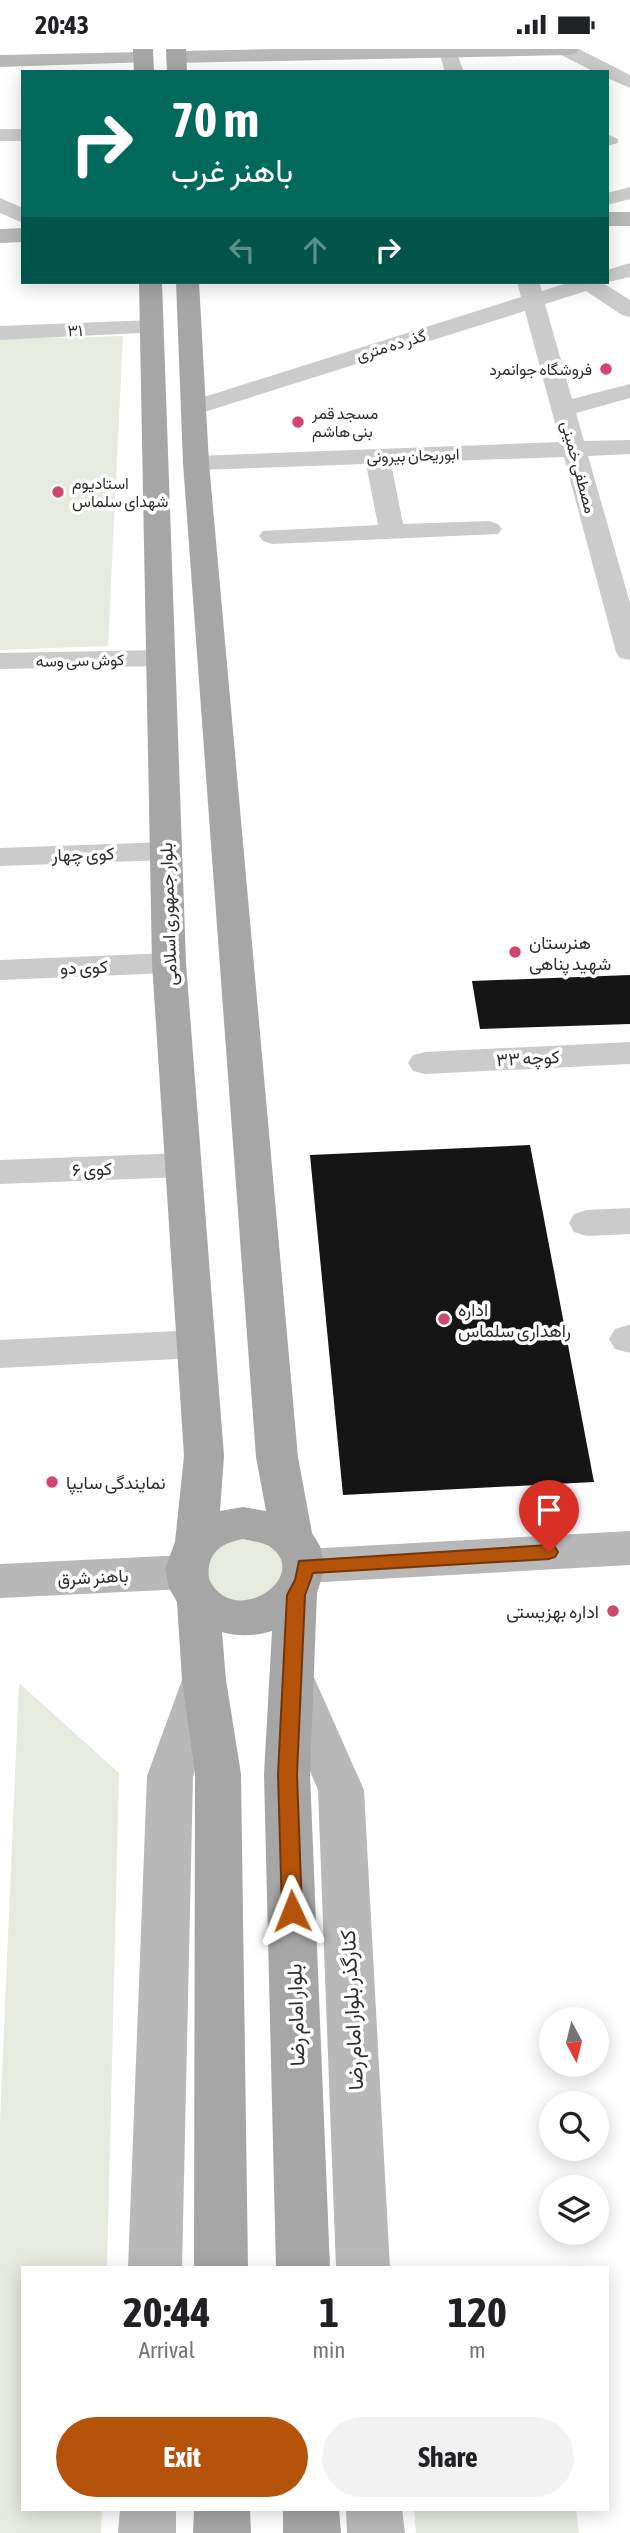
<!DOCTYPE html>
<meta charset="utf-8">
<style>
body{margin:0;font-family:"Asap Condensed",Vazirmatn,sans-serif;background:#f2f2f2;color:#202124;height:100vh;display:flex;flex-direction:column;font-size:26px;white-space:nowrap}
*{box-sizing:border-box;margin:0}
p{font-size:23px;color:#757577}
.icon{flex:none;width:38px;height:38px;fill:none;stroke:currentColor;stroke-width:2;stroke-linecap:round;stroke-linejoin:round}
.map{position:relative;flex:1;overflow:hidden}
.sheet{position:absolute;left:21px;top:2217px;width:588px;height:245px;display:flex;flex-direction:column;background:#fff;border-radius:0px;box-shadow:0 4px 18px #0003}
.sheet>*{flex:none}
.guide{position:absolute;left:21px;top:21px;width:588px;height:214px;border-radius:0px;box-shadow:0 4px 18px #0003;background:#00695c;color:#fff;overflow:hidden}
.needle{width:46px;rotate:173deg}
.controls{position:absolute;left:539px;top:1958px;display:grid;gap:14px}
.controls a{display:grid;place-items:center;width:70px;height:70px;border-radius:50%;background:#fff;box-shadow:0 4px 18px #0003;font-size:35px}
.pin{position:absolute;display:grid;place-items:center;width:60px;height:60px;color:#fff;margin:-72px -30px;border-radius:50% 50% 50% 0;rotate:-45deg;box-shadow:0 0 7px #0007}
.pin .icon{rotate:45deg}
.me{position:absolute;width:77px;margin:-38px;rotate:358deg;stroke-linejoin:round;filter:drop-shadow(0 0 5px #0008)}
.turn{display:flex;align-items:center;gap:24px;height:147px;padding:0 35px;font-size:32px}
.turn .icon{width:91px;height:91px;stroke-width:2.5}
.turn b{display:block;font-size:49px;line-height:60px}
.lanes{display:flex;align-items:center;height:66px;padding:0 35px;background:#0003;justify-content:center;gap:35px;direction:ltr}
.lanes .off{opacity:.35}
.eta{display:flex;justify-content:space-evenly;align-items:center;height:119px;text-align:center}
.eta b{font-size:42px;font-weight:700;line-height:49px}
.button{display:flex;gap:14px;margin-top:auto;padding:14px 35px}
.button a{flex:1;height:80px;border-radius:42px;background:#b45309;color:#fff;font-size:28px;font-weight:700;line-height:80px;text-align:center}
.button a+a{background:#f2f2f2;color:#202124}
.status{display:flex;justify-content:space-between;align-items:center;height:49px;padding:0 35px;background:#fff;direction:ltr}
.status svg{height:19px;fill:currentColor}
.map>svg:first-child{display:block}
.green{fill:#e7eade}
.building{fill:#151515}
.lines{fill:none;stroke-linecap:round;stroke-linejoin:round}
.lane{fill:#cbcbcb;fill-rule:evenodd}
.street{fill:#cbcbcb;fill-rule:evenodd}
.secondary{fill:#b8b8b8;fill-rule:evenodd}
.primary{fill:#a6a6a6;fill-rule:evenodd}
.route{fill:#b45309;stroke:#753606;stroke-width:2}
.poi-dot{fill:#d0466c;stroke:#fff;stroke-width:2.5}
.labels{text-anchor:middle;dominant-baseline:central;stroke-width:7;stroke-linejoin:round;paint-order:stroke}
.far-street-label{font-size:16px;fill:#2e2e2e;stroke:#fff}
.far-poi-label{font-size:16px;fill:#2e2e2e;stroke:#fff;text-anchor:start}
.street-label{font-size:18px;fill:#2e2e2e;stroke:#fff}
.poi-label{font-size:18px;fill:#2e2e2e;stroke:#fff;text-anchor:start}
.near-street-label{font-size:21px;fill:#2e2e2e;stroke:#fff}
</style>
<div class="status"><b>20:43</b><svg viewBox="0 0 49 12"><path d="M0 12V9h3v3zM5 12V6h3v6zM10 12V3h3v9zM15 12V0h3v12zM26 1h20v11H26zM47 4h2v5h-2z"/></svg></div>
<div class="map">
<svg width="630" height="2484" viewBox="0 0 630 2484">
<rect width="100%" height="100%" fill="#fff"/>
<!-- green -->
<g class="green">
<polygon points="123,287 108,597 0,601 0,290"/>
<polygon points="230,1484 286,1499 283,1546 222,1557 198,1512"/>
<polygon points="19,1634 119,1724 107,2219 23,2219 23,2460 102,2461 101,2484 0,2484 0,2073"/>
<polygon points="414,2461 576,2461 579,2484 416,2484"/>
</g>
<!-- building -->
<g class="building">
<polygon points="630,926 630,975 480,980 472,932"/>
<polygon points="530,1096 594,1433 343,1446 310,1106"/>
</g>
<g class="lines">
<!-- lane -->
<polygon class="lane" points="607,85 618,90 618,94 607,97"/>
<!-- street -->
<g class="street">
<polygon points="441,0 455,0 464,23 445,23 439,3"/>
<polygon points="555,0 579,0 630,26 630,39 607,29 607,23 595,23 557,4"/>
<rect x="0" y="80" width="23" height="12"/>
<polygon points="630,138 630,150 607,156 607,144"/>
<polygon points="0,149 23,159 23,174 0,164"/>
<polygon points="630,214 630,228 603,234 630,251 630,268 622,266 586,242 545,255 572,350 630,335 630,349 576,364 584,392 630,391 630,405 588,407 630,554 630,611 620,609 616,603 564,408 391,414 403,475 489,472 498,475 502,480 498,485 272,495 263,492 259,487 263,482 378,476 366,415 196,421 187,419 184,414 187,409 196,407 560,393 525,262 201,364 193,366 185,364 181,359 185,354 521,248 517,233 539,233 542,242 570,233 607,233 607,221"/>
<polygon points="151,271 159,273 162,278 159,283 0,291 0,277"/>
<polygon points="160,601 170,603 174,609 170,615 160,617 0,620 0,604"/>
<polygon points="166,793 177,796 181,802 177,808 166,811 0,817 0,799"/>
<polygon points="169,904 180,907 185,914 180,921 169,924 0,931 0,911"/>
<polygon points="630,993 630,1015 425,1025 413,1022 408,1014 413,1006 425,1003"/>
<polygon points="184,1104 196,1108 201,1116 196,1124 184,1128 0,1135 0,1111"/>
<polygon points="630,1159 630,1185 587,1187 574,1183 569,1174 574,1165 587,1161"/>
<polygon points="628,1276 630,1276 630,1304 615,1300 609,1290 615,1280"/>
<polygon points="196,1281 209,1285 215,1295 209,1305 196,1309 0,1319 0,1291"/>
</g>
<!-- secondary -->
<g class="secondary">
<polygon points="277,0 579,0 576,4 569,6 176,14 169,12 166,8 169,4 176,2"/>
<polygon points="143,3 150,5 153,9 150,13 0,18 0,6"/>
<rect x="607" y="163" width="23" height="14"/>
<polygon points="23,179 23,193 0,194 0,180"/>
<polygon points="630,1482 630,1516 305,1534 290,1529 284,1517 290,1505 305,1500"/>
<polygon points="185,1506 200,1511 206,1523 200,1535 185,1540 0,1549 0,1515"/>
<polygon points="293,1612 309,1617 364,1741 390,2219 336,2219 318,1741 271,1630 277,1617"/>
<polygon points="204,1613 220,1618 226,1631 193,1727 182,2219 128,2219 147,1727 182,1631 188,1618"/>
<polygon points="120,2460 176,2460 176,2484 118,2484"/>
<polygon points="346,2460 402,2460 405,2484 347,2484"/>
</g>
<!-- primary -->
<g class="primary">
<polygon points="133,0 153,0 154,23 134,23"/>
<polygon points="166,0 186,0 187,23 167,23"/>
<path d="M139 233H162L186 914 224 1407 220 1462 243 1458 266 1462 256 1408 183 414 176 233H199L209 414 298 1408 312 1484 320 1497 325 1518 317 1544 310 1725 330 2219H276L264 1725 272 1582C256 1587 239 1588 222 1583L226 1631 241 1725 248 2219H194L195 1725 182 1631 177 1553 169 1539 165 1520 175 1493 184 1407 152 914ZM243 1490C251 1492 262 1493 269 1497 314 1527 233 1582 209 1530 206 1505 220 1494 243 1490Z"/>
<polygon points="194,2460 250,2460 251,2484 193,2484"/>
<polygon points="283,2460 339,2460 341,2484 283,2484"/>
</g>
</g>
<!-- route -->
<polygon class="route" points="549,1496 555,1498 558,1503 555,1508 549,1510 313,1524 305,1546 297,1725 302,1862 299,1869 292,1871 285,1869 282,1862 278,1725 287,1546 295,1531 299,1512"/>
<!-- markers -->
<g class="poi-dot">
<circle cx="606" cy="320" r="7"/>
<circle cx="298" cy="373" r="7"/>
<circle cx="58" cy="443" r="7"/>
<circle cx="515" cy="903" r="7"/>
<circle cx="444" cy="1270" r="7"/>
<circle cx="52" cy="1433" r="7"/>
<circle cx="613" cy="1562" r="7"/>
</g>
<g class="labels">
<!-- far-street labels -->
<g class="far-street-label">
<text transform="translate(75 281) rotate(-2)">۳۱</text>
<text transform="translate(391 296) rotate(-17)">گذر ده متری</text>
<text transform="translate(413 406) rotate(-2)">ابوریحان بیرونی</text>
<text transform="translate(579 418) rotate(75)">مصطفی خمینی</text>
<text transform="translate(80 611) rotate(-1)">کوش سی وسه</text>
</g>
<!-- far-poi labels -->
<g class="far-poi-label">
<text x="592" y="320" text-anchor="end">فروشگاه جوانمرد</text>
<text x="312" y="364">مسجد قمر<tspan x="312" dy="18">بنی هاشم</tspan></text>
<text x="72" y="434">استادیوم<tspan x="72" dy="18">شهدای سلماس</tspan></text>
</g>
<!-- street labels -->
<g class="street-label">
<text transform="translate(83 805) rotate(-2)">کوی چهار</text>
<text transform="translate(168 865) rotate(-92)">بلوار جمهوری اسلامی</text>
<text transform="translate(84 918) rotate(-2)">کوی دو</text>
<text transform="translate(528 1009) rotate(-3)">کوچه ۳۳</text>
<text transform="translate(92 1120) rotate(-2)">کوی ۶</text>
<text transform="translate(93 1528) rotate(-3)">باهنر شرق</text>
</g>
<!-- poi labels -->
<g class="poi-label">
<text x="529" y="893">هنرستان<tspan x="529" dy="21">شهید پناهی</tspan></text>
<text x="458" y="1260">اداره<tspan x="458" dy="21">راهداری سلماس</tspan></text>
<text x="66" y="1433">نمایندگی سایپا</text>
<text x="599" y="1562" text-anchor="end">اداره بهزیستی</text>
</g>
<!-- near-street labels -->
<g class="near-street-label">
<text transform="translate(351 1961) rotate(-93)">کنارگذر بلوار امام رضا</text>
<text transform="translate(295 1966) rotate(-92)">بلوار امام رضا</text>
</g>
</g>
</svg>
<div class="controls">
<a><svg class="needle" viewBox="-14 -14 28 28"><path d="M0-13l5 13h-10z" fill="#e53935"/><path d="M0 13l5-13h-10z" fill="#757577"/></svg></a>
<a><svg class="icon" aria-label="search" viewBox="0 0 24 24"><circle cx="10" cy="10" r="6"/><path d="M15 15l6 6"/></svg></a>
<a><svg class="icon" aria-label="layers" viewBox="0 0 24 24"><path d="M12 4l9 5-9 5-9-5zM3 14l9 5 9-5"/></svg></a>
</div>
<div class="pin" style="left:549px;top:1503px;background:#d93025"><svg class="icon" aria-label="arrive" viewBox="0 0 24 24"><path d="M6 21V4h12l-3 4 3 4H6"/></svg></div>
<svg class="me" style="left:292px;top:1862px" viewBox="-20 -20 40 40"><path d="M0-17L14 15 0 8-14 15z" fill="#b45309" stroke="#fff" stroke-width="4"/></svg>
<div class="guide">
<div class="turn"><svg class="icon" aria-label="right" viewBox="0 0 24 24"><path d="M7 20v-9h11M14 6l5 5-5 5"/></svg><div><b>70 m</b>باهنر غرب</div></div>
<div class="lanes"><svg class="icon off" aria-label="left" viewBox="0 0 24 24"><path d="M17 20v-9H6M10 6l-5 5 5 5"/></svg><svg class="icon off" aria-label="ahead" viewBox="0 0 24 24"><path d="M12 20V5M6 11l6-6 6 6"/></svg><svg class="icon" aria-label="right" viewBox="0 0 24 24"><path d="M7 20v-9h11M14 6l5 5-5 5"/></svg></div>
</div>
<section class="sheet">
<div class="eta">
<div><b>20:44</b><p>Arrival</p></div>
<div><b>1</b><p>min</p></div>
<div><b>120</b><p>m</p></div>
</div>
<div class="button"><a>Exit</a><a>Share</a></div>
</section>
</div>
